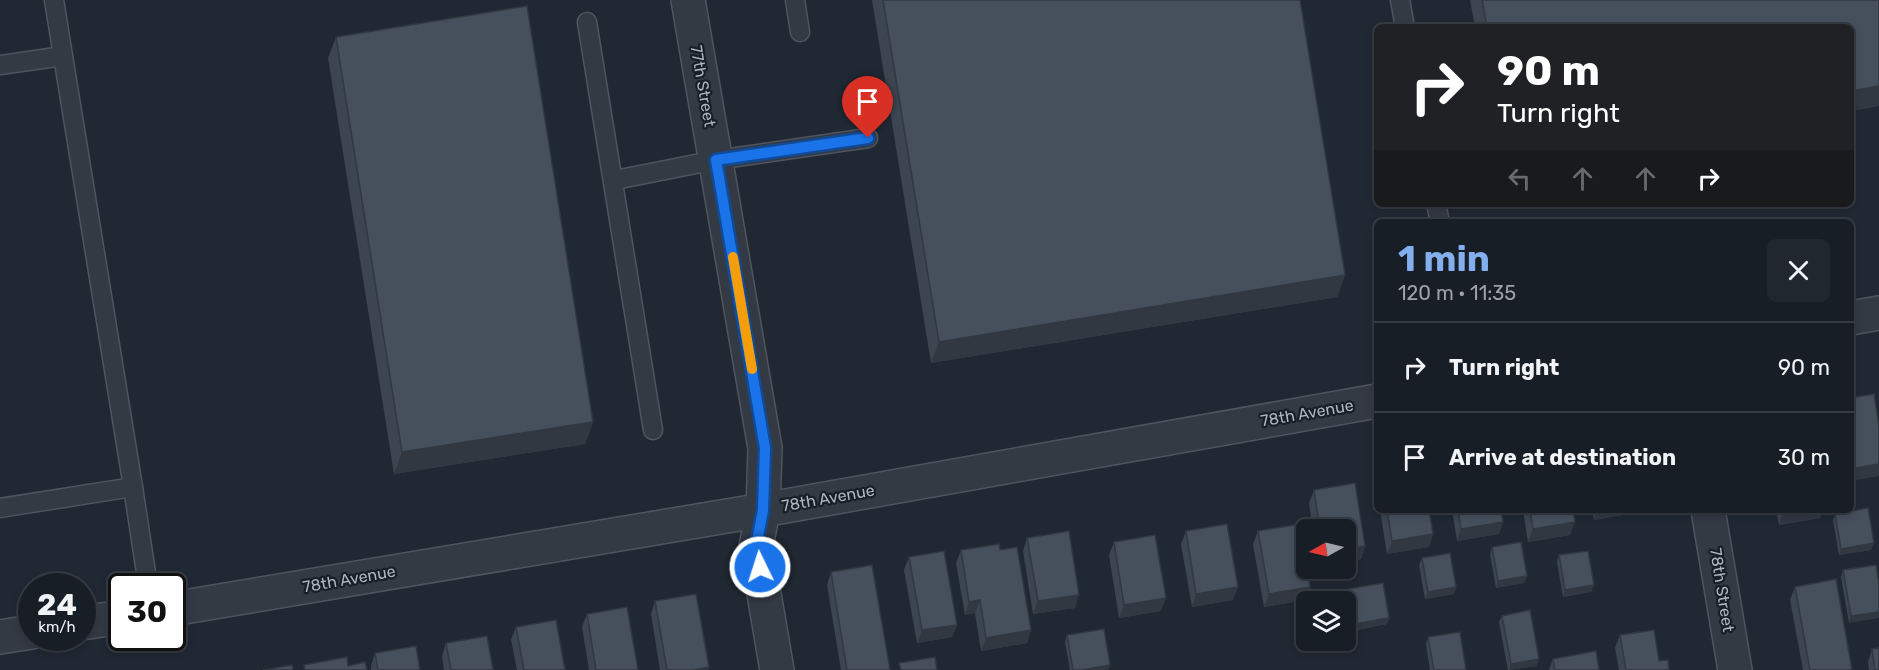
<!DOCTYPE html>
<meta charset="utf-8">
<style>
body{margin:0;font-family:Rubik,sans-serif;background:#21272e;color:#f1f3f6;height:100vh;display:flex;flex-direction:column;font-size:22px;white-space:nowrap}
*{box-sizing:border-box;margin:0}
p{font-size:20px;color:#9fa2a7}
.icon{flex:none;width:33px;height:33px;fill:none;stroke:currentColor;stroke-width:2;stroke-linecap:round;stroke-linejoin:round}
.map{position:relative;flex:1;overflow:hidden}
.sheet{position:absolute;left:1374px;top:219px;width:480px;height:294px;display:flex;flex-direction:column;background:#181e26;border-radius:9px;box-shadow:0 3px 9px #0003,0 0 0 2px #363c43}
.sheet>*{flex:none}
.hud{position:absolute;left:1374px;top:24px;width:480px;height:183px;border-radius:9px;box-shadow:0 3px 9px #0003,0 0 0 2px #363c43;background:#202124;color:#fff;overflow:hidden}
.needle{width:39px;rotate:262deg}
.buttons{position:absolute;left:1296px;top:519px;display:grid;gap:12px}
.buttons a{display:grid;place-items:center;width:60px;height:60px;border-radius:9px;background:#181e26;box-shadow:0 3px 9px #0003,0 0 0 2px #363c43;font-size:30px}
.speed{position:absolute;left:18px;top:573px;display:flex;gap:12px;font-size:30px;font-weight:700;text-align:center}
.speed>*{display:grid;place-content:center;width:78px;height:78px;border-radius:50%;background:#181e26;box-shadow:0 3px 9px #0003,0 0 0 2px #363c43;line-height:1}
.speed small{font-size:15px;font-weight:400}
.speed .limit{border:3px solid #111;border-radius:9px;background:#fff;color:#111}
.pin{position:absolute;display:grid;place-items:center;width:51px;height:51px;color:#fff;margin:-62px -26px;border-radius:50% 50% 50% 0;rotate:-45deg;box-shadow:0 0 6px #0007}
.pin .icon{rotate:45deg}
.me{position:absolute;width:66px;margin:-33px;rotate:356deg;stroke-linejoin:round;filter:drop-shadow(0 0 4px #0008)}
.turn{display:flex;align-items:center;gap:21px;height:126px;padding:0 24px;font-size:27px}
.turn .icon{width:78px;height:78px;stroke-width:2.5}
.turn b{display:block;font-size:42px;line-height:51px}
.lanes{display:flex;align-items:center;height:57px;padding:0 24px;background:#0003;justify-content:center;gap:30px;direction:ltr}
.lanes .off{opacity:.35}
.round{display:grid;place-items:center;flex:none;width:63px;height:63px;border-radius:9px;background:#21272e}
.summary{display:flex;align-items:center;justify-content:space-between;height:102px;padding:0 24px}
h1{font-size:36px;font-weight:700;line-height:45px;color:#84afef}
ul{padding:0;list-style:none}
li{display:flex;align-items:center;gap:18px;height:90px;padding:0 24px;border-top:2px solid #363c43}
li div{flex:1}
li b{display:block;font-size:22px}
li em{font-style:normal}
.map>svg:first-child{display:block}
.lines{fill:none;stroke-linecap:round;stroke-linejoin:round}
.service-casing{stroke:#4e555f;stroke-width:21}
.minor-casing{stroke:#4e555f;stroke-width:36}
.service{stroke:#333a44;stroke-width:18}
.minor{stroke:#333a44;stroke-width:33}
.wall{fill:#3c4550}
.shaded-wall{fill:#313841}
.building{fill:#46505d;stroke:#313841;stroke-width:1.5}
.route-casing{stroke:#114b97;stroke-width:15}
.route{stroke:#1a73e8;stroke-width:10}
.slow{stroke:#f59e0b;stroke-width:10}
.labels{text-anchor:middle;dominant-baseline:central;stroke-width:4.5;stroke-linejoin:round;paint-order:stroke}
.street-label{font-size:16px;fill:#adb5c1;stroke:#191f28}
</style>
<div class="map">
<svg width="1879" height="670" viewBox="0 0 1879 670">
<rect width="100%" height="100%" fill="#202833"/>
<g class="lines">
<defs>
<g id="service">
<polyline points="54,0 63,56"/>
<polyline points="795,0 800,32"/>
<polyline points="1400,0 1405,27"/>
<polyline points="587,22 653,430"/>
<polyline points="0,65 63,56 133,487"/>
<polyline points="615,180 716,160 868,138"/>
<polyline points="1436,204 1440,222"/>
<polyline points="0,508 133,487 148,586"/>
</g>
<g id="minor">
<polyline points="688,0 765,448 763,510 756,547 777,670"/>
<polyline points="1851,318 1879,313"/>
<polyline points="1708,510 1735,670"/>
<polyline points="172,609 763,510 1377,401"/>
<polyline points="82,623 122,617"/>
<polyline points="0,637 32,632"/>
</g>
</defs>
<!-- service casing -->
<use href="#service" class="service-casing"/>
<!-- minor casing -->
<use href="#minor" class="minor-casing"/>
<!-- service -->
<use href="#service" class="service"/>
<!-- minor -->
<use href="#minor" class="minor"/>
</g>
<!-- wall -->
<g class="wall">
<polygon points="872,0 1300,0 1345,275 1337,297 931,363"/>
<polygon points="1470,0 1879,0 1879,106 1851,111 1851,27 1475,27"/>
<polygon points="336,37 593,422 585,444 394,474 328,58"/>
<polygon points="1355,483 1365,546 1361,559 1346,562 1346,530 1313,530 1309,503 1314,490"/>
<polygon points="1380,510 1429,510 1433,534 1429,547 1387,554"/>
<polygon points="1452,510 1501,510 1503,522 1499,534 1457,541"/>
<polygon points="1523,510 1573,510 1570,535 1528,542"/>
<polygon points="1592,510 1636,510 1635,513 1594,520"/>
<polygon points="1776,510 1823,510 1820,518 1779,525"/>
<polygon points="1835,514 1874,543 1871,550 1839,555 1833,520"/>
<polygon points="1186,531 1233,600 1192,607 1181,544"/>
<polygon points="1258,531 1310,587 1305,600 1264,607 1253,544"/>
<polygon points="1027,538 1075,608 1033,614 1023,551"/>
<polygon points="1114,542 1161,611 1119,618 1109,555"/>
<polygon points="1492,547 1527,576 1524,583 1496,588 1490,554"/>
<polygon points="961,550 1000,550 1031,630 1027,643 981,651 975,613 965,615 956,563"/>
<polygon points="1559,555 1594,585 1591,592 1563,597 1557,562"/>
<polygon points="909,557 957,625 952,637 917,643 904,570"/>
<polygon points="1422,558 1456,587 1454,594 1425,599 1419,565"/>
<polygon points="1876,565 1849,623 1841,577 1843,570"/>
<polygon points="831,572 890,670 841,670 827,585"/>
<polygon points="1795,587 1852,670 1803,670 1790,600"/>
<polygon points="1348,589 1389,618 1387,624 1352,631 1346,596"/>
<polygon points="655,601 709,667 708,670 660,670 651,614"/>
<polygon points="587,614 638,670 589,670 582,627"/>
<polygon points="1502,616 1537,666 1508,670 1499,622"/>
<polygon points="516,627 565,670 517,670 511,640"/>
<polygon points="1067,635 1110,665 1108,670 1070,670 1065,642"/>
<polygon points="1620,635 1659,661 1669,670 1619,670 1615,648"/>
<polygon points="1428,637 1466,670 1430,670 1426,644"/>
<polygon points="446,643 493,670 444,670 442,656"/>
<polygon points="1872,649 1879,670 1869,670 1868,662"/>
<polygon points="375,653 420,670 371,670 371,666"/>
<polygon points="1553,659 1599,670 1549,670"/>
</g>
<!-- shaded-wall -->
<g class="shaded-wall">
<polygon points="1879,86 1879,106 1851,111 1851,91"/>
<polygon points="1345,275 1337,297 931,363 939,342"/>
<polygon points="593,422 585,444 394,474 402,452"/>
<polygon points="1879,464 1879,476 1851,481 1851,469"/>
<polygon points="1597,510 1636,510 1635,513 1594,520"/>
<polygon points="1797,510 1823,510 1820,518 1779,525 1783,512"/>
<polygon points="1503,522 1499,534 1457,541 1461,529"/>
<polygon points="1575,522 1570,535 1528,542 1533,529"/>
<polygon points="1433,534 1429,547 1387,554 1392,541"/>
<polygon points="1874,543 1871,550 1839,555 1841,549"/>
<polygon points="1365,546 1361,559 1346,562 1346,550"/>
<polygon points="1527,576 1524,583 1496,588 1498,581"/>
<polygon points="1594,585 1591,592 1563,597 1565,590"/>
<polygon points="1238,587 1233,600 1192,607 1196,594"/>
<polygon points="1310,587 1305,600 1264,607 1269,594"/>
<polygon points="1456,587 1454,594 1425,599 1428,592"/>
<polygon points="1079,595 1075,608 1033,614 1038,601"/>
<polygon points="1166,598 1161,611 1119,618 1124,605"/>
<polygon points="980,600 975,613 965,615 969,602"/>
<polygon points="1879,612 1879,618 1849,623 1851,616"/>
<polygon points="1389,618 1387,624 1352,631 1354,624"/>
<polygon points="957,625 952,637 917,643 922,630"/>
<polygon points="1031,630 1027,643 981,651 986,638"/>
<polygon points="1539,659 1537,666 1509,670 1511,664"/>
<polygon points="1110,665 1108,670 1081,670"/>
<polygon points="709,667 708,670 693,670"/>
</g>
<!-- building -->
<g class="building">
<polygon points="883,0 1300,0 1345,275 939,342"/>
<polygon points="1482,0 1879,0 1879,86 1851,91 1851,27 1487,27"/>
<polygon points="527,6 593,422 402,452 336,37"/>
<polygon points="1874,394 1879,426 1879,464 1851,469 1851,398"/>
<polygon points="1355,483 1365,546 1346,550 1346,530 1320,530 1314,490"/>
<polygon points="1868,508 1874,543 1841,549 1835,514"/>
<polygon points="1387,510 1429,510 1433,534 1392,541"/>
<polygon points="1458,510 1501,510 1503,522 1461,529"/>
<polygon points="1530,510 1573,510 1575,522 1533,529"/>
<polygon points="1783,510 1797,510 1783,512"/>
<polygon points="1227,524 1238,587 1196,594 1186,531"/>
<polygon points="1300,524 1310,587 1269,594 1258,531"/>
<polygon points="1069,531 1079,595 1038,601 1027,538"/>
<polygon points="1155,535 1166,598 1124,605 1114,542"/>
<polygon points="1521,542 1527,576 1498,581 1492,547"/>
<polygon points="999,544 1000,550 1017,547 1031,630 986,638 980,600 969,602 961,550"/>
<polygon points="944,551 957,625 922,630 909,557"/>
<polygon points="1588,551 1594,585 1565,590 1559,555"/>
<polygon points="1450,553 1456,587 1428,592 1422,558"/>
<polygon points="872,565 890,670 847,670 831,572"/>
<polygon points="1876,565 1879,585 1879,612 1851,616 1843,570"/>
<polygon points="1836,579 1852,670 1810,670 1795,587"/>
<polygon points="1383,583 1389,618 1354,624 1348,589"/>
<polygon points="696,594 709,667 693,670 667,670 655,601"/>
<polygon points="627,607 638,670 596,670 587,614"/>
<polygon points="1530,610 1539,659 1511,664 1502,616"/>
<polygon points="556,620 565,670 524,670 516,627"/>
<polygon points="1104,629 1110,665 1081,670 1073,670 1067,635"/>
<polygon points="1654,630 1659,661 1668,660 1669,670 1626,670 1620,635"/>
<polygon points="1460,632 1466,670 1434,670 1428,637"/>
<polygon points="487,636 493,670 451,670 446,643"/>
<polygon points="416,646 420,670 378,670 375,653"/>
<polygon points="1879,648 1879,670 1875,670 1872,649"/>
<polygon points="1596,651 1599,670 1555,670 1553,659"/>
<polygon points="347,657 348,666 365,662 367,670 305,670 304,665"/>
<polygon points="935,657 937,670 901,670 899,663"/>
<polygon points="292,665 293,670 263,670"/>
</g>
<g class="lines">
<defs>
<polyline id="route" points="760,567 756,547 763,510 765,448 716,160 868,138"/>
</defs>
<!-- route casing -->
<use href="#route" class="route-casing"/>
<!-- route -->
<use href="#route" class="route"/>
<!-- slow -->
<polyline class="slow" points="733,257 752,369"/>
</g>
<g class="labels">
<!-- street labels -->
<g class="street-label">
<text transform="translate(703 86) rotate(80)">77th Street</text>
<text transform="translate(1307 413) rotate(-10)">78th Avenue</text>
<text transform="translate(828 498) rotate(-10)">78th Avenue</text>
<text transform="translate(349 579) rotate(-10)">78th Avenue</text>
<text transform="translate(1722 590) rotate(81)">78th Street</text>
</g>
</g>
</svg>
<div class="buttons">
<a><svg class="needle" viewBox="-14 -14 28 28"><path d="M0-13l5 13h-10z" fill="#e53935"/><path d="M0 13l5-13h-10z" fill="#9fa2a7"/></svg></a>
<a><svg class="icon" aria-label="layers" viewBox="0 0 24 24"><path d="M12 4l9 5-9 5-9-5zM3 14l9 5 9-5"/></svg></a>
</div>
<div class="speed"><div>24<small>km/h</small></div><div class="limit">30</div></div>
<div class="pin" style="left:868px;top:138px;background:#d93025"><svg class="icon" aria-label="arrive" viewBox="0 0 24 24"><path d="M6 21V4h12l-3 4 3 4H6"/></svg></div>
<svg class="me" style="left:760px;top:567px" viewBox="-20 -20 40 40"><circle r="17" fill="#1a73e8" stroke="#fff" stroke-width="3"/><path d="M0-11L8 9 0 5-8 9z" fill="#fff"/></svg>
<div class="hud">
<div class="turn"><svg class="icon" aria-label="right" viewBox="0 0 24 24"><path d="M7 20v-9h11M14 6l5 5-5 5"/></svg><div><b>90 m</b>Turn right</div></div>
<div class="lanes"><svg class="icon off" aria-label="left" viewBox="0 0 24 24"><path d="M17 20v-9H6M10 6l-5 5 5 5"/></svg><svg class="icon off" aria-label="ahead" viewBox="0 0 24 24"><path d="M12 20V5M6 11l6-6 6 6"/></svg><svg class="icon off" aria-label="ahead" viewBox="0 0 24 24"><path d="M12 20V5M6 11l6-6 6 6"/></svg><svg class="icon" aria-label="right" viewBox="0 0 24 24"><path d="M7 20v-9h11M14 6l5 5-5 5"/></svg></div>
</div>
<section class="sheet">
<div class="summary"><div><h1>1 min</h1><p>120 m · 11:35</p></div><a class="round"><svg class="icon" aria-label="close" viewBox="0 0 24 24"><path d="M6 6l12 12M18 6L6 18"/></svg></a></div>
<ul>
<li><svg class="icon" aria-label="right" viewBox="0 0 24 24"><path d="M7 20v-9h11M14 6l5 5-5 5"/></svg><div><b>Turn right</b></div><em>90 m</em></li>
<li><svg class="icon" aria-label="arrive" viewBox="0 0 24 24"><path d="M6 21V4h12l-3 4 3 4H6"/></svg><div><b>Arrive at destination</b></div><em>30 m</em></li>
</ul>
</section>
</div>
